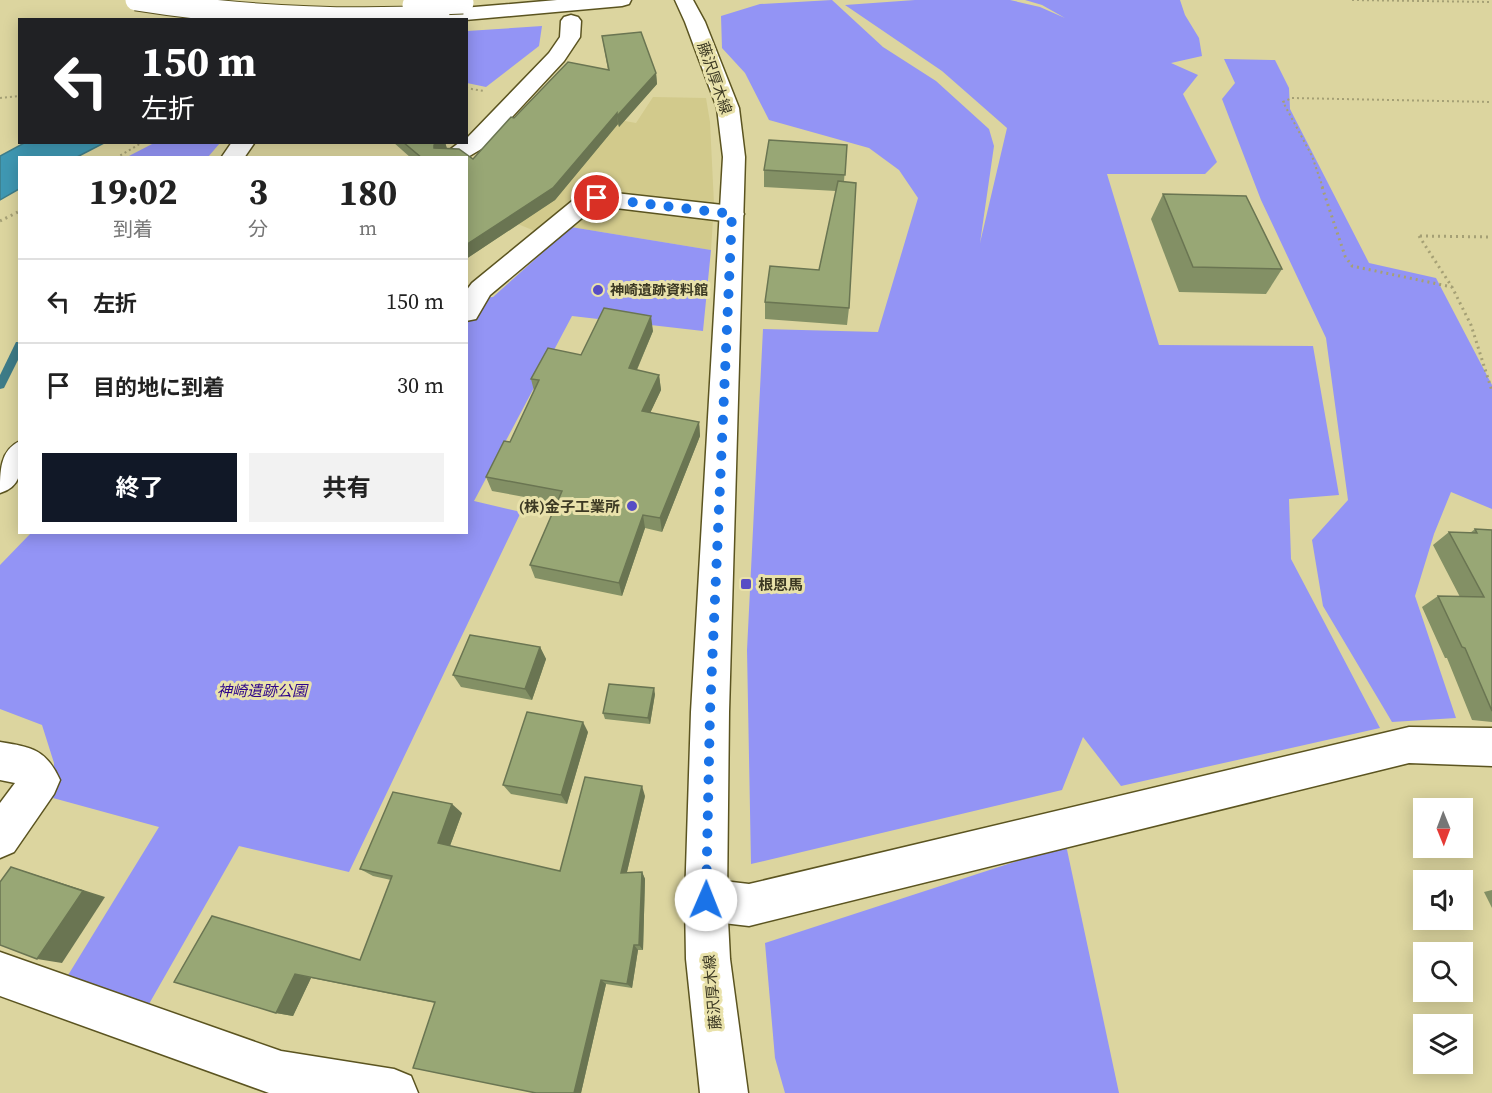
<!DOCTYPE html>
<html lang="ja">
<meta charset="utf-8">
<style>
body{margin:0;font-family:"Source Serif 4","Noto Sans JP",serif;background:#f2f2f2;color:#222;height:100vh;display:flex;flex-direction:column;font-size:22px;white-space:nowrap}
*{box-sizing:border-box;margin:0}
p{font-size:20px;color:#767676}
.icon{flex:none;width:33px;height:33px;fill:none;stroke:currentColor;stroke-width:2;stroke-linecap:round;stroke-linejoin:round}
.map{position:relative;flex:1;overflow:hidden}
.side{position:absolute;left:18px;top:156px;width:450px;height:378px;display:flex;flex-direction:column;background:#fff;border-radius:0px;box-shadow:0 3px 15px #0003}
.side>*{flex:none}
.top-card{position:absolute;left:18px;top:18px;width:450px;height:126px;border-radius:0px;box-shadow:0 3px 15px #0003;background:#202124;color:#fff;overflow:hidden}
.needle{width:39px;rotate:179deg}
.tools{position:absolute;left:1413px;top:798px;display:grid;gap:12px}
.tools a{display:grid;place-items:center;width:60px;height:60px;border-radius:0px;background:#fff;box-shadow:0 3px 15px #0003;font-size:30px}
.pin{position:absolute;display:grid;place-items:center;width:51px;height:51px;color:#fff;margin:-26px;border:3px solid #fff;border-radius:50%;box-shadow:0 2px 6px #0007}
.me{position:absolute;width:66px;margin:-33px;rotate:1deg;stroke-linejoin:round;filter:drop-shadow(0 0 4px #0008)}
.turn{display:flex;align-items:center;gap:21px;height:126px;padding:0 24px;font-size:27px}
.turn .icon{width:78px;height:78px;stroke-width:2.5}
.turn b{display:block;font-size:42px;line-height:51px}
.eta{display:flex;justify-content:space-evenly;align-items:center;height:102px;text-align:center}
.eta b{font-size:36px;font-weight:700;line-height:42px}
.primary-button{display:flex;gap:12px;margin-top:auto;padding:12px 24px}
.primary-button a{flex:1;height:69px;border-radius:0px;background:#111827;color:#fff;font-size:24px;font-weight:700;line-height:69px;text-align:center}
.primary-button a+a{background:#f2f2f2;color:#222}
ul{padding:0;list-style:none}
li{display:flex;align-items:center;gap:18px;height:84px;padding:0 24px;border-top:2px solid #e0e0e0}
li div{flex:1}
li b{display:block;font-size:22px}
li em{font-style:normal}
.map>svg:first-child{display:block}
.built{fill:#d2ca8c}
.green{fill:#9394f5}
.water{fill:#3f98b3;stroke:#3e7c88;stroke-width:1.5}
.pier{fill:#dcd59f}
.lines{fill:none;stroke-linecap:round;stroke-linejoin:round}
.stream{fill:#3e7c88;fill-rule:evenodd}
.minor-casing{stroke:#5b5420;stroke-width:3}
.major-casing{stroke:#5b5420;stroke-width:3}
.path-far1{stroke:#a5a075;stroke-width:2;stroke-dasharray:2 3;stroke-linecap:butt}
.path{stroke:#a5a075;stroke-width:3;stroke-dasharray:2 4;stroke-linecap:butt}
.minor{fill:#fff;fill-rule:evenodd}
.major{fill:#fff;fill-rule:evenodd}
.major-bridge-casing{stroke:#5b5420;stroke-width:23;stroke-linecap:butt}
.major-bridge{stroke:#fff;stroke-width:21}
.wall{fill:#839065}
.shaded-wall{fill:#6a7552}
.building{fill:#98a775;stroke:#6a7552;stroke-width:1.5}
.route{stroke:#1a73e8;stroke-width:10;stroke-dasharray:0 18}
.poi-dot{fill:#574dc5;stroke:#e9e2ab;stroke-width:2}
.labels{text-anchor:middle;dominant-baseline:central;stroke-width:6;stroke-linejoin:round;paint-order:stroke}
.far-poi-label{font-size:14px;font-weight:bold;fill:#3c3923;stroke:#e9e2ab;text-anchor:start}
.street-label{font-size:15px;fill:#3c3923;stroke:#e9e2ab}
.poi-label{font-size:15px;font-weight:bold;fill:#3c3923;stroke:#e9e2ab;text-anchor:end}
.park-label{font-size:15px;font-style:italic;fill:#2d058a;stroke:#e9e2ab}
</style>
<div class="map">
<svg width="1492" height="1093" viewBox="0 0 1492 1093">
<rect width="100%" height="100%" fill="#dcd59f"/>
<!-- built -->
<polygon class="built" points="653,97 706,98 710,122 714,204 711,250 571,227 557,240 501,217 603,117 636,123"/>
<!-- green -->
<g class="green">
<polygon points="832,0 883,47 936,81 989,129 994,146 980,243 1007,128 942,71 845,5 915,0 1010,0 1040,7 1065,18 1042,5 1025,0 1180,0 1185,15 1199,38 1202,56 1171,63 1198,75 1183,94 1217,162 1205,174 1107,174 1159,345 1313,346 1339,495 1289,499 1291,559 1380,728 1121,786 1083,737 1062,790 751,864 747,650 763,329 878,332 918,198 899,170 869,148 769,120 745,73 722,48 721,16 760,4"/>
<polygon points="542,26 539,46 486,87 467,83 467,31"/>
<polygon points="1224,59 1275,60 1289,88 1290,109 1369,263 1436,278 1492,385 1492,509 1451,492 1434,534 1415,596 1456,718 1392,722 1323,606 1312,540 1348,500 1326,338 1261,200 1222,99 1235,83"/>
<polygon points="154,143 154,142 220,143 208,157 127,157"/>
<polygon points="571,227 711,250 703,331 572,316 474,501 521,512 349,872 239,846 145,1011 62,985 159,827 53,798 54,763 42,725 0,709 0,565 31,533 466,532 467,299 493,297"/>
<polygon points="1066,845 1119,1093 785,1093 775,1058 765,943"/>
</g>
<!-- water -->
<polygon class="water" points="26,142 104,142 104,143 77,157 20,158 19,189 0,200 0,156"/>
<!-- pier -->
<polygon class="pier" points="296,0 363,0 331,20 264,17"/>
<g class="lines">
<!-- stream -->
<polygon class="stream" points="16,342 20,342 20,356 4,388 0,389 0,375"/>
<defs>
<g id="minor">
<polygon points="571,15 578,17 581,21 580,37 564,61 483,148 466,158 439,158 460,142 466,142 466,139 549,53 560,37 561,21 564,17"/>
<polygon points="232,142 255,142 244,158 221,158"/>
<polygon points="597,191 732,206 741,209 744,214 741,219 732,222 599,206 595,207 490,295 476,319 466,321 466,291 472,283 577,197"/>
<path d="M20 441C20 464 26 485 0 493 0 471 0 450 20 441Z"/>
<polygon points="1409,727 1492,728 1492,766 1409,763 749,926 706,921 691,915 685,900 691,885 706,879 749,884"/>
<path d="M0 742C31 747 46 749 60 780L54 794 14 852 0 858V803L15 783 0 780Z"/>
<polygon points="0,952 281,1051 394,1069 411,1076 418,1093 269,1093 0,996"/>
</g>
<g id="major">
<polygon points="557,0 631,0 629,4 622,6 465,20 432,20 429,16 432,12 439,10"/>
<polygon points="675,0 693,0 705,22 739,108 745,157 729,712 727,900 730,959 748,1093 700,1093 686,959 685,900 691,712 723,157 717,108 685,22"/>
</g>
</defs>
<!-- minor casing -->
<use href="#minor" class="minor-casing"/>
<!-- major casing -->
<use href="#major" class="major-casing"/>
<!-- path-far1 -->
<g class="path-far1">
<polyline points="1352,0 1492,2"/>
<polyline points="466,88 484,91"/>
<polyline points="0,98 20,96"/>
<polyline points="116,158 143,142"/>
<polyline points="1323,188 1312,156 1283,102 1292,98 1492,102"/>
</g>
<!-- path -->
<g class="path">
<polyline points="1322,187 1345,256 1352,266 1452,287"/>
<polyline points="0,221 20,211"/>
<polyline points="1419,236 1452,287 1471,325 1492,391"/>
<polyline points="1420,236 1492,237"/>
</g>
<!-- minor -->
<use href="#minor" class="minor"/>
<!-- major -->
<use href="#major" class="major"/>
<defs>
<g id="major-bridge">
<path d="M136 0C237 16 337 21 439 16"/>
<polyline points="413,5 463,3"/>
</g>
</defs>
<!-- major-bridge casing -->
<use href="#major-bridge" class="major-bridge-casing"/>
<!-- major-bridge -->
<use href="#major-bridge" class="major-bridge"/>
</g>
<!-- wall -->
<g class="wall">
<polygon points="602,36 656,73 657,84 619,127 618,124 555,200 466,259 466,158 411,158 393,142 445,142 447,149 473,159 514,118 608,70"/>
<polygon points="847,145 844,181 849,308 847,325 765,319 765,302 819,270 836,191 764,187 764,170"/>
<polygon points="1163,194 1282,269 1266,294 1179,292 1151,219"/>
<polygon points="653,331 637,370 659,375 661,390 650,413 699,422 700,436 662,532 645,528 622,596 535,578 530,565 557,503 492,491 486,477 510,442 534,391 531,379 581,355"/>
<polygon points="1475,529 1492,530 1492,722 1472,720 1447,658 1445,658 1422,607 1438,596 1460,597 1433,545 1449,532 1470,533"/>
<polygon points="540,647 546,659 532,700 461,687 453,675"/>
<polygon points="655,694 650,724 605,719 603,713"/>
<polygon points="588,732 567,804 511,794 503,785"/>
<polygon points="645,796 627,872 642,872 645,879 643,950 638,950 632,988 606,984 581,1093 536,1093 435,1003 311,978 293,1016 276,1013 174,982 360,960 391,880 373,876 360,869 462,813 450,846 560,871"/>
<polygon points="1492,890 1492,908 1484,892"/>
</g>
<!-- shaded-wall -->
<g class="shaded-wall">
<polygon points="656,73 657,84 619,127 617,116"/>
<polygon points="617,113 618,124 555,200 466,259 466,245"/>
<polygon points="437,142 445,142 447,149 434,148 434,145"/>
<polygon points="651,316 653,331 631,383 629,368"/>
<polygon points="659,375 661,390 644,426 642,411"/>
<polygon points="699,422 700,436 662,532 660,518"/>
<polygon points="643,515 645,528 622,596 619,583"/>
<polygon points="540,647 546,659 532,700 525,689"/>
<polygon points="654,688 655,694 650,724 648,718"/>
<polygon points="583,722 588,732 567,804 561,795"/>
<polygon points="642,786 645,796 625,880 621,873"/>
<polygon points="452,804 462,813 448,851 438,843"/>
<polygon points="11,867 105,897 62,963 37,959"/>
<polygon points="642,872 645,879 643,950 639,945"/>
<polygon points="634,945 638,950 632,988 627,984"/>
<polygon points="295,974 311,978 293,1016 276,1013"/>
<polygon points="601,980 606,984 581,1093 574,1093"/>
</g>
<!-- building -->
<g class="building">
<polygon points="641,32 656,73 617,116 617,113 553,188 466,245 466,158 422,158 403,142 437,142 434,145 434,148 459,149 473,159 511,117 514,118 568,62 609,70 602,36"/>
<polygon points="769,140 847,145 845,175 764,170"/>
<polygon points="838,181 856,183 849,308 765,302 770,266 819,270"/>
<polygon points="1163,194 1246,196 1282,269 1193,267"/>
<polygon points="604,308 651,316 629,368 659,375 642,411 699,422 660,518 643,515 619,583 530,565 562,491 486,477 504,441 510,442 539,380 531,379 548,348 581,355"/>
<polygon points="1475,529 1492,530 1492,711 1465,648 1462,647 1438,596 1484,597 1449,532 1477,533"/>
<polygon points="470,635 540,647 525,689 453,675"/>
<polygon points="609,684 654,688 648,718 603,713"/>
<polygon points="527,712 583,722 561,795 503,785"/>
<polygon points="585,777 642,786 621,873 642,872 639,945 634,945 627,984 601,980 574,1093 536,1093 413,1068 435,1002 295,974 276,1013 174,982 212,916 360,960 392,876 360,869 393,792 452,804 438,843 560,871"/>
<polygon points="11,867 83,891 37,959 0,945 0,882"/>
</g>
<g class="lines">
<!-- route -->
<polyline class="route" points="597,198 732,214 710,712 706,900"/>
</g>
<!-- markers -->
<g class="poi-dot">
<circle cx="598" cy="290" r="6"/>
<circle cx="632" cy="506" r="6"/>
<rect x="740" y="578" width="12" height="12" rx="3"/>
</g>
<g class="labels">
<!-- far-poi labels -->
<g class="far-poi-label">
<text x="610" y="290">神崎遺跡資料館</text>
</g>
<!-- street labels -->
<g class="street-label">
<text transform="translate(715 78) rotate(71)">藤沢厚木線</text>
<text transform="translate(712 992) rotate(-95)">藤沢厚木線</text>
</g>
<!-- poi labels -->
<g class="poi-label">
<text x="620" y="506">(株)金子工業所</text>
<text x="758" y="584" text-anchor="start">根恩馬</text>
</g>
<!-- park labels -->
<g class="park-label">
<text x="262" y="690">神崎遺跡公園</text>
</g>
</g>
</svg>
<div class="tools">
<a><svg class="needle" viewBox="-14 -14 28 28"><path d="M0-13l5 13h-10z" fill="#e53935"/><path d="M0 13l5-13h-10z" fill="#767676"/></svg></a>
<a><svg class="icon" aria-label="sound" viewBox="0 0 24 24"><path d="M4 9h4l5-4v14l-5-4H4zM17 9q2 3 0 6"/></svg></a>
<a><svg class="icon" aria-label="search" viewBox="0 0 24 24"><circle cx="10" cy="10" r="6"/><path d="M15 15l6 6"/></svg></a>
<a><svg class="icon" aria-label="layers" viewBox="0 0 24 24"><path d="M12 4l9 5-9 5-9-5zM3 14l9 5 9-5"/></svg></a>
</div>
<div class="pin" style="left:597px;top:198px;background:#d93025"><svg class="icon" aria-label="arrive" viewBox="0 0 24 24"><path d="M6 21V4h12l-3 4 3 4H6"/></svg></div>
<svg class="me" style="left:706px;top:900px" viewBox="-20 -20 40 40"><circle r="19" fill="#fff"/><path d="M0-13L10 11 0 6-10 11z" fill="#1a73e8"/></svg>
<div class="top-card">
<div class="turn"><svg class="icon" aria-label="left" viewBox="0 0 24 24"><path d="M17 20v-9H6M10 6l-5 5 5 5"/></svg><div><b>150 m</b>左折</div></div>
</div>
<section class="side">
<div class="eta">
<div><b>19:02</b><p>到着</p></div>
<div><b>3</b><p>分</p></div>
<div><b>180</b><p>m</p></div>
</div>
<ul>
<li><svg class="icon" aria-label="left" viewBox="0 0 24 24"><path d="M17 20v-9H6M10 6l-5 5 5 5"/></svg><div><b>左折</b></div><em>150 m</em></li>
<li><svg class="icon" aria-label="arrive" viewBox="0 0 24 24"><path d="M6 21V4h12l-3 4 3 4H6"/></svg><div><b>目的地に到着</b></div><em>30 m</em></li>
</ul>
<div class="primary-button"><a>終了</a><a>共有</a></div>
</section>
</div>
